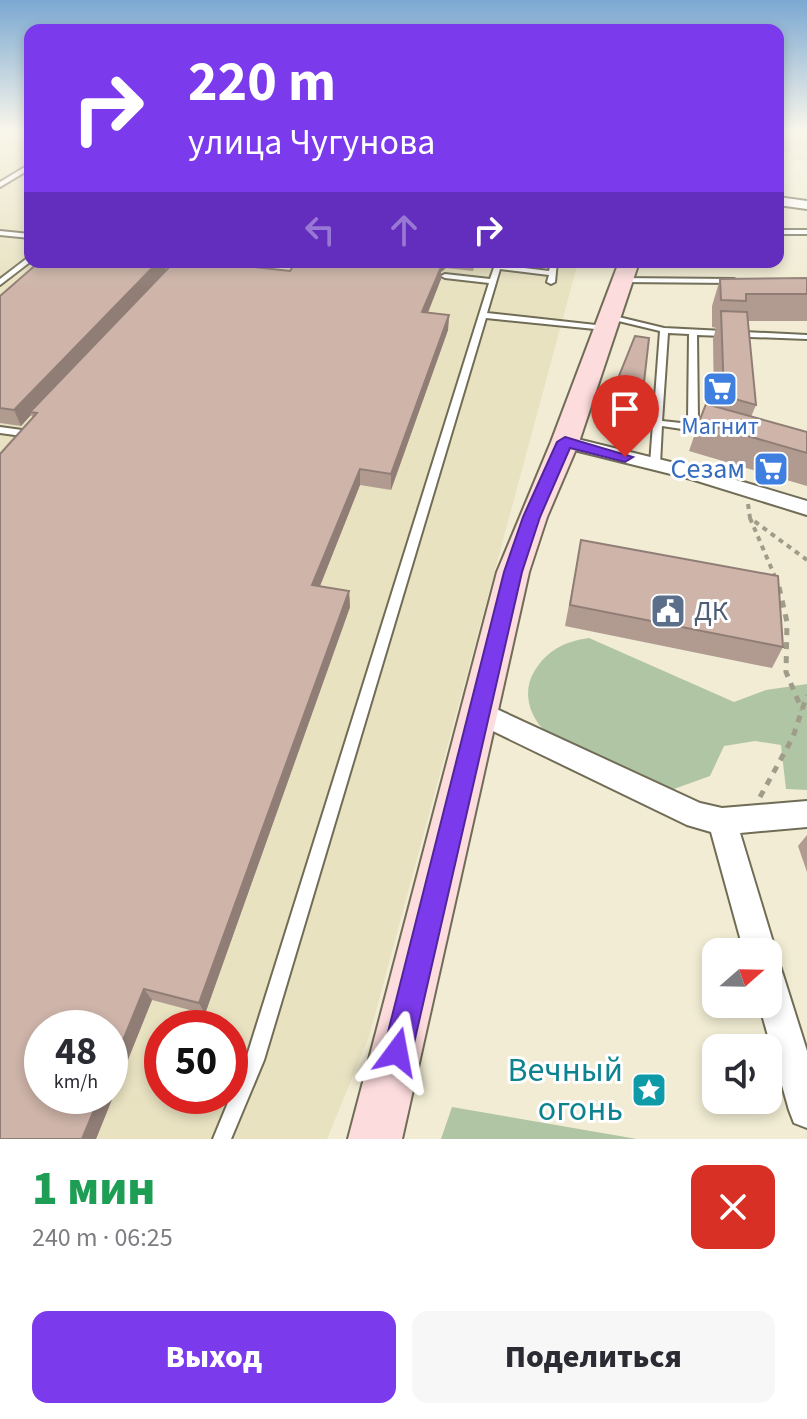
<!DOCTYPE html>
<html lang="ru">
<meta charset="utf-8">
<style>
body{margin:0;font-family:"Source Sans 3",sans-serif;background:#f7f7f7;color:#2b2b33;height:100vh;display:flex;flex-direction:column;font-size:30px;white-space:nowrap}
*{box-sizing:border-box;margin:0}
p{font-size:26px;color:#7c7c81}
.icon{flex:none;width:44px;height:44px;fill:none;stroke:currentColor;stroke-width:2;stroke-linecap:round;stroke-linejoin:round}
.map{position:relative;height:1139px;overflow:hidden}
.drawer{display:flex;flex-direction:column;background:#fff;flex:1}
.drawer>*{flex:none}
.top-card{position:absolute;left:24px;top:24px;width:760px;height:244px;border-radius:16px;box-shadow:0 4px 12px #0003;background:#7c3aed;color:#fff;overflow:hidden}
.needle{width:52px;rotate:70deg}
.buttons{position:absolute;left:702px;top:938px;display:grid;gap:16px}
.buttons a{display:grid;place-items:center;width:80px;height:80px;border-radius:16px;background:#fff;box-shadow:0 4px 12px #0003;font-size:40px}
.speed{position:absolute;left:24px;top:1010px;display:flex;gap:16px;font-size:40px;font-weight:700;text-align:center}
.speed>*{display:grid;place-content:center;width:104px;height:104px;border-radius:50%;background:#fff;box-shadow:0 4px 12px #0003;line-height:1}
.speed small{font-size:20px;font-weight:400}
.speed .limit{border:12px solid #d22;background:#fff;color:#111}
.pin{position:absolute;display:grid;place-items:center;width:68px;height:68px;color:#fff;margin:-82px -34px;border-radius:50% 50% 50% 0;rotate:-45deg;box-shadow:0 0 8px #0007}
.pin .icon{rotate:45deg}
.me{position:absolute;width:88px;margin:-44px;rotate:13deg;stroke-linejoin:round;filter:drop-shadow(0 0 6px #0008)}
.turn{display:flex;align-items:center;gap:28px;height:168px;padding:0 32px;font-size:36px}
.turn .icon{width:104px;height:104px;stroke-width:2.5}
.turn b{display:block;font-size:56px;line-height:68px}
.lanes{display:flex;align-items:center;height:76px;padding:0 32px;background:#0003;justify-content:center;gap:40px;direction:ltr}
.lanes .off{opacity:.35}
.round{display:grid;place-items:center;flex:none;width:84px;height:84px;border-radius:16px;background:#f7f7f7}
.overview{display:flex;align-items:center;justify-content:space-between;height:136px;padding:0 32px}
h1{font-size:48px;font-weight:800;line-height:60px;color:#1e9e55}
.cta{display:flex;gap:16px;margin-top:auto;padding:16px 32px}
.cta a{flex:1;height:92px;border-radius:16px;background:#7c3aed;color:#fff;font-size:32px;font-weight:800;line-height:92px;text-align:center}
.cta a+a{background:#f7f7f7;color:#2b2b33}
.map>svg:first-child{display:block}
.built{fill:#e8e2c1;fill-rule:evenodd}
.forest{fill:#b0c5a4}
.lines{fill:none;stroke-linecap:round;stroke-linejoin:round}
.service-casing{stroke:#706c56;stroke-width:4}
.minor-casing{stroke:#706c56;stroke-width:4}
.secondary-casing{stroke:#706c56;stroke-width:4}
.path-far1{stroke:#a09c8a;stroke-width:4;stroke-dasharray:5 5;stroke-linecap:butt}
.path{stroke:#a09c8a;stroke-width:5;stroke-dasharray:7 7;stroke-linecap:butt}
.service{fill:#fff;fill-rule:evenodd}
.minor{fill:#fff;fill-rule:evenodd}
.secondary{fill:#fddcdd;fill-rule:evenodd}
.wall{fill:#b19b91}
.shaded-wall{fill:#907e76}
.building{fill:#ceb4a9;stroke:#907e76;stroke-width:2}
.route{fill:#7c3aed;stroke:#51269a;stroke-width:2}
.labels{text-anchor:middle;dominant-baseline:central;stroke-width:6;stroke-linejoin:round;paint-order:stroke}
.far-shop-label{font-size:24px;fill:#366cbe;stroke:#fff}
.shop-label{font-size:28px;fill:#366cbe;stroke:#fff;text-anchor:end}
.service-label{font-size:28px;fill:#4e5e75;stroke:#fff;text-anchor:start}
.near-culture-label{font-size:34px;fill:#0d838f;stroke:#fff;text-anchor:end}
</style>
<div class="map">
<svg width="807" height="1139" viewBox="0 0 807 1139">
<rect width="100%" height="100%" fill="#f1ecd3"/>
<!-- built -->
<g class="built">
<path d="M0 129H30V262H578L369 1037 327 1139H0ZM42 1028H110V1096H42ZM162 1028H230V1096H162Z"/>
<polygon points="778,129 807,129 807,160 792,160 790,153 778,151"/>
</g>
<!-- forest -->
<g class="forest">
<path d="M589 638 734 702 766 690 807 684V790L786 789 781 745 755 741 724 746 710 776 671 790C649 780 555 742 543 729 528 713 523 690 534 672 546 651 565 641 589 638Z"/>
<polygon points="452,1107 637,1139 441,1139"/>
</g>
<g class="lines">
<defs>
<g id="service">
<polygon points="30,164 30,169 0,187 0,182"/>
<rect x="778" y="230" width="29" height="4"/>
<polygon points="0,231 30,234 30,238 0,235"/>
<polygon points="30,256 30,262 0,285 0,279"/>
<polygon points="227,262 257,264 273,262 257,268"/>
<polygon points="496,262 502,262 501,265 549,271 551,262 557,262 555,282 551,284 547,282 549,275 500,269 487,313 605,326 609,328 605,330 486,318 264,1060 231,1139 213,1139 246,1059 489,283 445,278 441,276 445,274 490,279"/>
<polygon points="619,278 734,279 738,281 734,283 622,282 619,282"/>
<path d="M606 314 664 328 807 335V339L697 335 698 421 682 429 662 426 660 464 655 467 650 464 660 331 606 318ZM668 333 689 334 688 420 681 423 662 421Z"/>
<polygon points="0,427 22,430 27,433 22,436 0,433"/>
</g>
<g id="minor">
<polygon points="778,197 807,201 807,209 778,205"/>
<polygon points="565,436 703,470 807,501 807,515 691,479 558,446 558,438"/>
<polygon points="479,701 700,803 722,808 807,801 807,827 740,833 776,952 771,963 780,966 784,978 807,1051 807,1128 794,1123 789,1110 759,1004 768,1004 768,952 744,952 711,832 687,825 470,720 466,712 470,704"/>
</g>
<polygon id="secondary" points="619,262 639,262 579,442 547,517 529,572 402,1139 348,1139 497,572 551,442"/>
</defs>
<!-- service casing -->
<use href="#service" class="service-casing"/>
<!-- minor casing -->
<use href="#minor" class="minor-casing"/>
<!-- secondary casing -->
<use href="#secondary" class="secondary-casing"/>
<!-- path-far1 -->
<g class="path-far1">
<polyline points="748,504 750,518 807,560"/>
<polyline points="750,518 776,579"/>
</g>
<!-- path -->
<g class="path">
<polyline points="779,587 787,622 786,672 802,710"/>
<polyline points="760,797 793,737 807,695"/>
</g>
<!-- service -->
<use href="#service" class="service"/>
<!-- minor -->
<use href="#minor" class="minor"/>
<!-- secondary -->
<use href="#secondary" class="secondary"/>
</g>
<!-- wall -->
<g class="wall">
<polygon points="39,262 164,262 166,270 290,271 296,262 476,262 473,271 446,268 441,272 441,279 428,313 449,315 448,330 391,490 360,485 320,586 349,591 350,607 205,1014 152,1000 96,1139 0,1139 33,418 31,415 21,426 0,423 0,296"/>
<polygon points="807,278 807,321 748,321 756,405 751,417 807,432 807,486 689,451 699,422 714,406 713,339 716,328 712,327 712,306 720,279"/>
<polygon points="615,386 643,391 640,407 612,402"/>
<polygon points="581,540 783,647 772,668 565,626"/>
<polygon points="807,835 807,872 798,846"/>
</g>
<!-- shaded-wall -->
<g class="shaded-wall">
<polygon points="158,262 164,262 166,271 30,412 31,415 21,426 14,410"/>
<polygon points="439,262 446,262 446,268 441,272 441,279 422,327 422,312"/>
<polygon points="449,315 448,330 391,490 391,474"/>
<polygon points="360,469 360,485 314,601 312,585"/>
<polygon points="349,591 350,607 205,1014 199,1003"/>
<polygon points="144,989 152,1000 96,1139 82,1139 100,1096 110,1096 110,1072"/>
</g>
<!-- building -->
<g class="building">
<polygon points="39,262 158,262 14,410 0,408 0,296"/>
<polygon points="174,262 211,262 290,271 296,262 440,262 442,265 422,312 449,315 391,474 360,469 312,585 349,591 199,1003 144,989 110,1072 110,1028 42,1028 42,1096 100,1096 82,1139 0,1139 0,454 37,413 30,412"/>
<polygon points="807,278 807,294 746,294 746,301 721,300 720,279"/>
<polygon points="721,311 747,312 756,405 724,396"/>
<polygon points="635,336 649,338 643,391 615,386"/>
<polygon points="706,404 807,432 807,453 699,422"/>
<polygon points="581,540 778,576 783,647 570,605"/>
</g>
<!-- sky -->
<linearGradient id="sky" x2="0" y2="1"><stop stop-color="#7ba8d1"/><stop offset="0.45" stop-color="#f9f6eb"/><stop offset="1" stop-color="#f9f6eb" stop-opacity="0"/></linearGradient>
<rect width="807" height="288" fill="url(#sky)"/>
<!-- route -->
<polygon class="route" points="565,437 633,457 625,462 570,448 540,517 522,572 412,1052 408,1062 397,1067 387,1062 383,1052 504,572 523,517 557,442"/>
<!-- icons -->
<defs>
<symbol id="supermarket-square" viewBox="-11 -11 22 22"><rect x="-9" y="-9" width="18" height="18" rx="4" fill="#3f7fe0" stroke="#fff"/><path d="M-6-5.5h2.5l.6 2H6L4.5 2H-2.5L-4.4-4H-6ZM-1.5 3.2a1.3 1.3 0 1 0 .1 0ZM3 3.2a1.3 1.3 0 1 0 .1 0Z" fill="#fff"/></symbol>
<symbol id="civic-square" viewBox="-11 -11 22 22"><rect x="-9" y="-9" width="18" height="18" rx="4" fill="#5c6f8a" stroke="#fff"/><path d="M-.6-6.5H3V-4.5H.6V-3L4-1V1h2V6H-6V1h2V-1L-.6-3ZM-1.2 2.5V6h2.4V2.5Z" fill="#fff"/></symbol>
<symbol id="sight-square" viewBox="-11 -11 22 22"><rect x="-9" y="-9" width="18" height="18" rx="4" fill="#0f9aa8" stroke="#fff"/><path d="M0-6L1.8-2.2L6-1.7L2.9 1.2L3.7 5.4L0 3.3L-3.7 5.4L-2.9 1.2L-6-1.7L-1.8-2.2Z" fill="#fff"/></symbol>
</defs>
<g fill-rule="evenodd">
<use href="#supermarket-square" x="700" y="369" width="40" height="40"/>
<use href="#supermarket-square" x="751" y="449" width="40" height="40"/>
<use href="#civic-square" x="648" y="591" width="40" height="40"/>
<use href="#sight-square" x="629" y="1070" width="40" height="40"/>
</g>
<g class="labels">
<!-- far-shop labels -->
<g class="far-shop-label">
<text x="720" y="426">Магнит</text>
</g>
<!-- shop labels -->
<g class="shop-label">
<text x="745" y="469">Сезам</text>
</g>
<!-- service labels -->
<g class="service-label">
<text x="694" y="611">ДК</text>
</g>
<!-- near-culture labels -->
<g class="near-culture-label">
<text x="623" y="1070">Вечный<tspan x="623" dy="39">огонь</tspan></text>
</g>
</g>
</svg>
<div class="buttons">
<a><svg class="needle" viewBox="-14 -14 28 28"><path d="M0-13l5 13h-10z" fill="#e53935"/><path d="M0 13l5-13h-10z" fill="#7c7c81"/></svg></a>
<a><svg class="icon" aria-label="sound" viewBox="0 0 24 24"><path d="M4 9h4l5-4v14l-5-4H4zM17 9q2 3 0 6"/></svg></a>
</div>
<div class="speed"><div>48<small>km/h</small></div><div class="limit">50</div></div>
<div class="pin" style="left:625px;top:457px;background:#d93025"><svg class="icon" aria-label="arrive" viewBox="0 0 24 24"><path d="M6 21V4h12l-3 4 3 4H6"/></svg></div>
<svg class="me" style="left:397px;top:1052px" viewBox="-20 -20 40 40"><path d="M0-17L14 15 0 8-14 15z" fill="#7c3aed" stroke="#fff" stroke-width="4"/></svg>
<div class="top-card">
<div class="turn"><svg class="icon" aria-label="right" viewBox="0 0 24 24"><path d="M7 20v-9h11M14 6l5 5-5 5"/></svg><div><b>220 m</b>улица Чугунова</div></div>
<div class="lanes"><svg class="icon off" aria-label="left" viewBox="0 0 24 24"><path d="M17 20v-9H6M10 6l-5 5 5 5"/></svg><svg class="icon off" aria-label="ahead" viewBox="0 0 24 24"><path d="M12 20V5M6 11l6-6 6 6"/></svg><svg class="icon" aria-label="right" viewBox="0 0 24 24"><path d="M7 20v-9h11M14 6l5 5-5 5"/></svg></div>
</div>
</div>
<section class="drawer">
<div class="overview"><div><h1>1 мин</h1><p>240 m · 06:25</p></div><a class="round" style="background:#d93025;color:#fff"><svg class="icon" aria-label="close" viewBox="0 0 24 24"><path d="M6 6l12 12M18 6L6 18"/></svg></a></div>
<div class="cta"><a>Выход</a><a>Поделиться</a></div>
</section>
